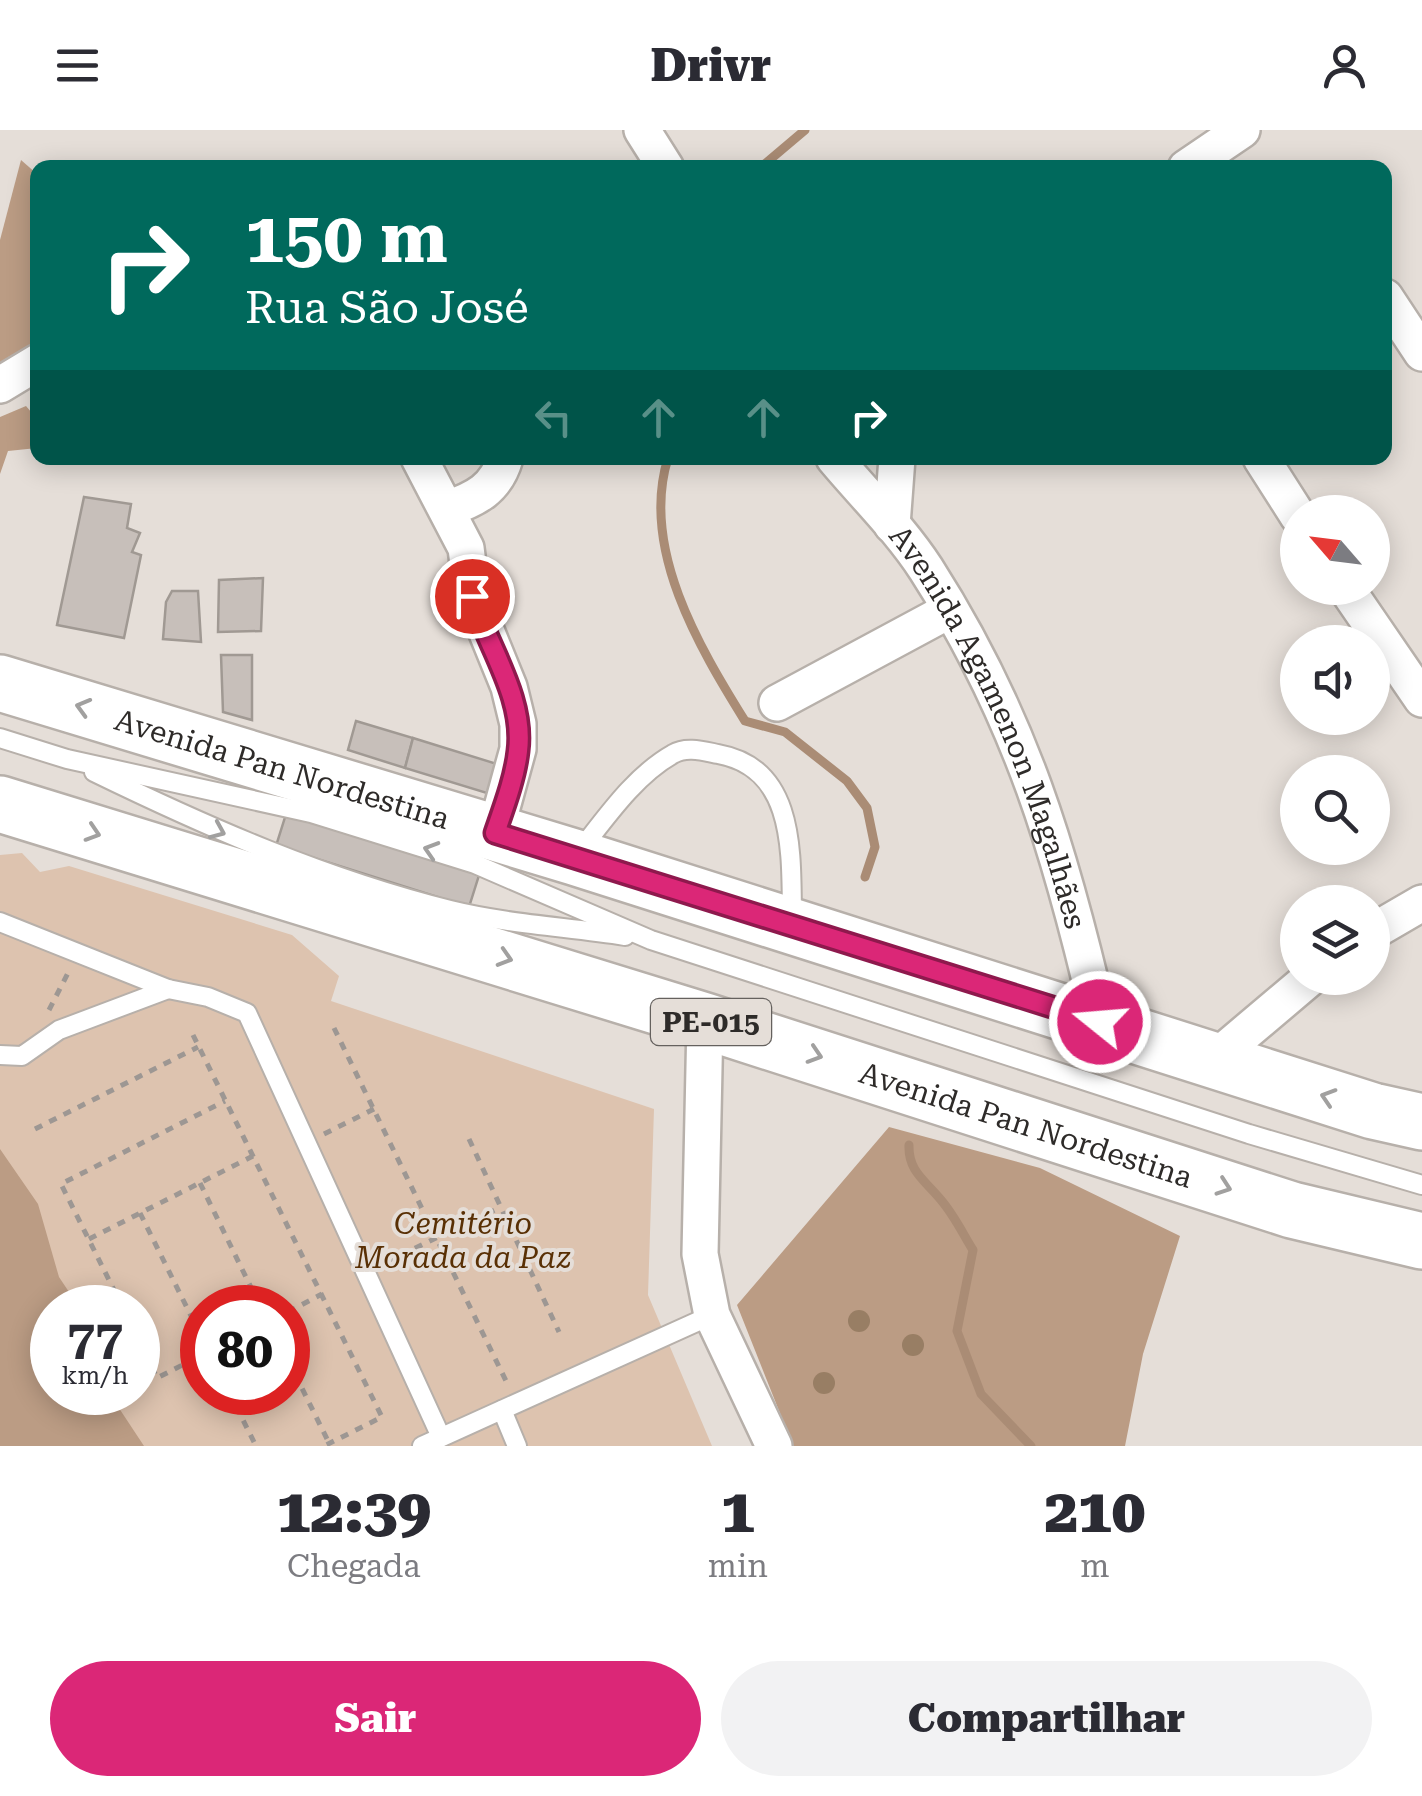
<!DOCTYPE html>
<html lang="pt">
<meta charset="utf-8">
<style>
body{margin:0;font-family:"Roboto Serif",serif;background:#f2f2f3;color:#2b2b33;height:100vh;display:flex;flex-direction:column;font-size:38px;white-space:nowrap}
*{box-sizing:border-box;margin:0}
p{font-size:32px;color:#7c7c81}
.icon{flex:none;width:55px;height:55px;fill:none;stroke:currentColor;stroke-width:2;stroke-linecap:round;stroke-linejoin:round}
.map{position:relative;height:1316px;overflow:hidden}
.side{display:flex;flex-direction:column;background:#fff;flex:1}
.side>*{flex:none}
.top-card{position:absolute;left:30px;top:30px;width:1362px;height:305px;border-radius:20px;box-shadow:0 5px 25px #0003;background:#00695c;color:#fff;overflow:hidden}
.needle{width:65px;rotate:298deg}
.buttons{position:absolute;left:1280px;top:365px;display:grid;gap:20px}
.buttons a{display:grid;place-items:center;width:110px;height:110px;border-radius:50%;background:#fff;box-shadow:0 5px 25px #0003;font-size:50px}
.speed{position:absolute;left:30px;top:1155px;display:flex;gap:20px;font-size:50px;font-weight:700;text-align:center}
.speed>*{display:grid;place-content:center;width:130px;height:130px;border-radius:50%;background:#fff;box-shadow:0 5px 25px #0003;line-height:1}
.speed small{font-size:25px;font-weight:400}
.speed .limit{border:15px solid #d22;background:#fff;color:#111}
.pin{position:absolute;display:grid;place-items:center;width:85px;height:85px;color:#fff;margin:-42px;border:5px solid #fff;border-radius:50%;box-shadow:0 2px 10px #0007}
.me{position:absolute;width:110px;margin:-55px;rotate:287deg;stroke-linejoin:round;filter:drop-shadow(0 0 8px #0008)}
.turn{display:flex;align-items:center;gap:35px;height:210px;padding:0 50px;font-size:45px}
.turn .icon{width:130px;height:130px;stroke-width:2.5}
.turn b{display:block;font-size:70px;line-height:85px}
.lanes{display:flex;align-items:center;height:95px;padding:0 50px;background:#0003;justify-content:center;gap:50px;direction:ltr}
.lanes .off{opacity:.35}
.eta{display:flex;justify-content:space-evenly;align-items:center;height:170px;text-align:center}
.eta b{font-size:60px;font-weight:800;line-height:70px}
.cta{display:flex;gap:20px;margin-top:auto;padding:20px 50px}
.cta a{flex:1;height:115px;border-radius:60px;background:#db2777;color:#fff;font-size:40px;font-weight:800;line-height:115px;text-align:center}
.cta a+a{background:#f2f2f3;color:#2b2b33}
header{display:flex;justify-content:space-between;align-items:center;height:130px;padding:0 50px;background:#fff;font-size:45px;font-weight:800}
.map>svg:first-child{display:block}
.green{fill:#ddc3af;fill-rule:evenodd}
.forest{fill:#bb9c84}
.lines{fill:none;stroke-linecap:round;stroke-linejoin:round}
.stream{stroke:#aa8c75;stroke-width:9}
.building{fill:#c7bfba;stroke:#a09993;stroke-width:2.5}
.service-casing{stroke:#b7b0aa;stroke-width:22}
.minor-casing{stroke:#b7b0aa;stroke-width:40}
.trunk-casing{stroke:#b7b0aa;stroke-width:60}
.path{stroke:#9d9793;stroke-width:5;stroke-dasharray:8 8;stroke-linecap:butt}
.service{stroke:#fff;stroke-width:18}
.minor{stroke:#fff;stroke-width:35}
.trunk{stroke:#fff;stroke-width:55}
.tree{fill:#987e64}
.oneway{stroke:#a1a09f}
.route-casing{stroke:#8e194d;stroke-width:25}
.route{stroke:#db2777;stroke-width:18}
.labels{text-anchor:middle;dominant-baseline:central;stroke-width:8;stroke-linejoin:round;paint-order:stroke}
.shield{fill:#e5ded8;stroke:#65615e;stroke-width:2.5}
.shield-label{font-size:28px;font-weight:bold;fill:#2e2b29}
.street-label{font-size:30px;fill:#2e2b29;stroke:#e5ded8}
.park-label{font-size:30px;font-style:italic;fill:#593005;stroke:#e5ded8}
</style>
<header><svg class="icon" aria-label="menu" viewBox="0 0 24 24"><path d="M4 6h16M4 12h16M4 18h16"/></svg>Drivr<svg class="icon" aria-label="person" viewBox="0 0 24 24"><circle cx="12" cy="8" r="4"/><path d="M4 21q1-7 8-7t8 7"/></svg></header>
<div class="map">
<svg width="1422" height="1316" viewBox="0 0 1422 1316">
<rect width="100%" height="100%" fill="#e5ded8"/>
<!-- green -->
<path class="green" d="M22 723 40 742 69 736 292 805 339 846 331 871 654 979 648 1165 712 1316H0V725ZM52 1178H138V1262H52ZM202 1178H288V1262H202Z"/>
<!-- forest -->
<g class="forest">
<polygon points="21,30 37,44 37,233 0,256 0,110"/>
<polygon points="26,276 37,289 37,318 8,321 0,344 0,287"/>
<polygon points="889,997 1040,1038 1180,1106 1143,1224 1125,1316 793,1316 737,1175"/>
<polygon points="0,1019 38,1074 59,1147 79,1177 52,1178 52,1262 109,1263 144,1316 0,1316"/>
</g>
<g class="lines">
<!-- stream -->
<g class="stream">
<polyline points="760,38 805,0"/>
<path d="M668 328C640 418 699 517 745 591L785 602 847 651 867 678 875 717 865 747"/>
<path d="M909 1015C908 1042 926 1051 941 1070 954 1085 963 1104 973 1120L957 1201 981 1264 1031 1316"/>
</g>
</g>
<!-- building -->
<g class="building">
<polygon points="84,367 131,374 127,398 140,403 132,422 141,425 124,508 57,495"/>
<polygon points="263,448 261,501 218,502 219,450"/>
<polygon points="172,461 198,461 201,512 163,509 166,472"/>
<polygon points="221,525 252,525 252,590 223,582"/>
<polygon points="356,591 413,608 405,638 348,620"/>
<polygon points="413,608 497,634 490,664 405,638"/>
<polygon points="287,681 480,742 469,777 276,716"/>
</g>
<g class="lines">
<defs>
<g id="service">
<polyline points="0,608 67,629 311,683 475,734 651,810 1249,1004 1422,1055"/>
<path d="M94 642C209 698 326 749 450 780 507 794 567 797 625 806"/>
<path d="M578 723C605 689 634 646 673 624 686 616 703 621 718 624 796 638 791 723 792 787"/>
<polyline points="0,792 168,859 208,867 247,883 441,1307"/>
<polyline points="0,925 22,926 59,900 168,859"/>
<polyline points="502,1280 517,1316"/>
<polyline points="422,1316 712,1185"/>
</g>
<g id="minor">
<polyline points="642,0 666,38"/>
<polyline points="1186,38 1242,0"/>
<polyline points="1385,167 1422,223"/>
<polyline points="0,255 38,232"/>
<polyline points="419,328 466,418 472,466 509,557 518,594 518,619 495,703"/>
<path id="s1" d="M834 328C864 364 900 399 926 439 1021 587 1061 723 1100 892"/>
<polyline points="1261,328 1298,386"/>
<path d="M447 379C476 369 496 359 505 328"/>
<polyline points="892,395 897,328"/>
<polyline points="1346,458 1422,569"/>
<polyline points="777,573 950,480"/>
<polyline points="1372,802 1422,773"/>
<polyline points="705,891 700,1124 712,1185 774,1316"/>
<polyline points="1213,930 1310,848"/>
</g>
<g id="trunk">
<path id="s2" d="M0 553 574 727 1373 981 1422 992"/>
<path id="s3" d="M0 674 705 891 1292 1080 1422 1111"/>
</g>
</defs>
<!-- service casing -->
<use href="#service" class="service-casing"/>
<!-- minor casing -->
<use href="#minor" class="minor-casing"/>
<!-- trunk casing -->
<use href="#trunk" class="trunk-casing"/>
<!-- path -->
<g class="path">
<polyline points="49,880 69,841"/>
<polyline points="334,898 508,1255"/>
<polyline points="193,905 382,1287 324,1316"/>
<polyline points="35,999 198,917"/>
<polyline points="324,1004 374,979"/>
<polyline points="469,1009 559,1202"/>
<polyline points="200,1053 261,1178"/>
<polyline points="140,1083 202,1208"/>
<polyline points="89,1109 253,1026"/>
<polyline points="386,1132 501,1077"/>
<polyline points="123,1178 61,1054 225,971"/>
<polyline points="288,1182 322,1164"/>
<polyline points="138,1208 157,1248 202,1225"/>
<polyline points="288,1230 329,1313"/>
<polyline points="229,1262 256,1316"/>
</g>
<!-- service -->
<use href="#service" class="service"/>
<!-- minor -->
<use href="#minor" class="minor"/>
<!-- trunk -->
<use href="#trunk" class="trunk"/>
</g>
<!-- trees -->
<g class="tree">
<circle cx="859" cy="1191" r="11"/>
<circle cx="913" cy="1215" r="11"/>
<circle cx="824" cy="1253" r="11"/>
</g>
<!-- one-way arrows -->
<defs><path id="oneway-chevron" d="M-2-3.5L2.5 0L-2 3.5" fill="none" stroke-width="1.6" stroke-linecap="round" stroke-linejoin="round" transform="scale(2.5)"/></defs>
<g class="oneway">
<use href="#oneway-chevron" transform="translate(83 577) rotate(-164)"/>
<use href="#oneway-chevron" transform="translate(218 701) rotate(23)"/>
<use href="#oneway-chevron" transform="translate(93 703) rotate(18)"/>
<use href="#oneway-chevron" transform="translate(431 720) rotate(-163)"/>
<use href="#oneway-chevron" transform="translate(505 828) rotate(17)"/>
<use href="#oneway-chevron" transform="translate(815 925) rotate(18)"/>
<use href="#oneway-chevron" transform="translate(1328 967) rotate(-162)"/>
<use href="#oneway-chevron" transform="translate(1224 1057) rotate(19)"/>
</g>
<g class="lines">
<defs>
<path id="route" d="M472 466C487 516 525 567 518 621 515 648 504 677 495 703L1100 892"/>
</defs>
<!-- route casing -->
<use href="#route" class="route-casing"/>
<!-- route -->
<use href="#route" class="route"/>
</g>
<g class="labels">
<!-- shield labels -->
<rect class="shield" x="651" y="869" width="120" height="46" rx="8"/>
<g class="shield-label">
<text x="711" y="892">PE-015</text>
</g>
<!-- street labels -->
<g class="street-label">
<text stroke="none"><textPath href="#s1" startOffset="315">Avenida Agamenon Magalhães</textPath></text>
<text stroke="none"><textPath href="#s2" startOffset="295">Avenida Pan Nordestina</textPath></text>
<text stroke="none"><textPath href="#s3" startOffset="1075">Avenida Pan Nordestina</textPath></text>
</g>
<!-- park labels -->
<g class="park-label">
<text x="463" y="1093">Cemitério<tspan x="463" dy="34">Morada da Paz</tspan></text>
</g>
</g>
</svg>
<div class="buttons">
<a><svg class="needle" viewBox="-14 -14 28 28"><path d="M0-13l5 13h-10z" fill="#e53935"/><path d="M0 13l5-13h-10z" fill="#7c7c81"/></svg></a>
<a><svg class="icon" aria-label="sound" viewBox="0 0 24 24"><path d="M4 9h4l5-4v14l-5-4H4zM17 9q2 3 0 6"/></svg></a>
<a><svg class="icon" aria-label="search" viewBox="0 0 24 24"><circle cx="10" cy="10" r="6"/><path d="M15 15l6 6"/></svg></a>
<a><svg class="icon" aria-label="layers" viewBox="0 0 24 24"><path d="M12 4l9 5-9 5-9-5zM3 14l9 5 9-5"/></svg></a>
</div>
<div class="speed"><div>77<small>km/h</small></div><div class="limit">80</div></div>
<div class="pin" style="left:472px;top:466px;background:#d93025"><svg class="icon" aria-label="arrive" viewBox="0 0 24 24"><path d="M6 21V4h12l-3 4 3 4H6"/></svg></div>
<svg class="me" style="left:1100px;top:892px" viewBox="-20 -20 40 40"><circle r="17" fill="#db2777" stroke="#fff" stroke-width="3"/><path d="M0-11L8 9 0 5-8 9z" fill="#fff"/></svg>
<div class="top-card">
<div class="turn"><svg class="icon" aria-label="right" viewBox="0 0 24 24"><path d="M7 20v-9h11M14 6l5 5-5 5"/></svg><div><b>150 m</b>Rua São José</div></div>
<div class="lanes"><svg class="icon off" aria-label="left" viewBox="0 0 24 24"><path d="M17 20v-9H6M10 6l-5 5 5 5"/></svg><svg class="icon off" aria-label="ahead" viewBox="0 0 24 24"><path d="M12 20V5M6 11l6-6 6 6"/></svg><svg class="icon off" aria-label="ahead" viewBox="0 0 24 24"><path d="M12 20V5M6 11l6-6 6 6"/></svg><svg class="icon" aria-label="right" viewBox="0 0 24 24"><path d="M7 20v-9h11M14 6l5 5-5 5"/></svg></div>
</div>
</div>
<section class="side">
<div class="eta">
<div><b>12:39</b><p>Chegada</p></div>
<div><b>1</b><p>min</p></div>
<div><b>210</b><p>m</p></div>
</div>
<div class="cta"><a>Sair</a><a>Compartilhar</a></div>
</section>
